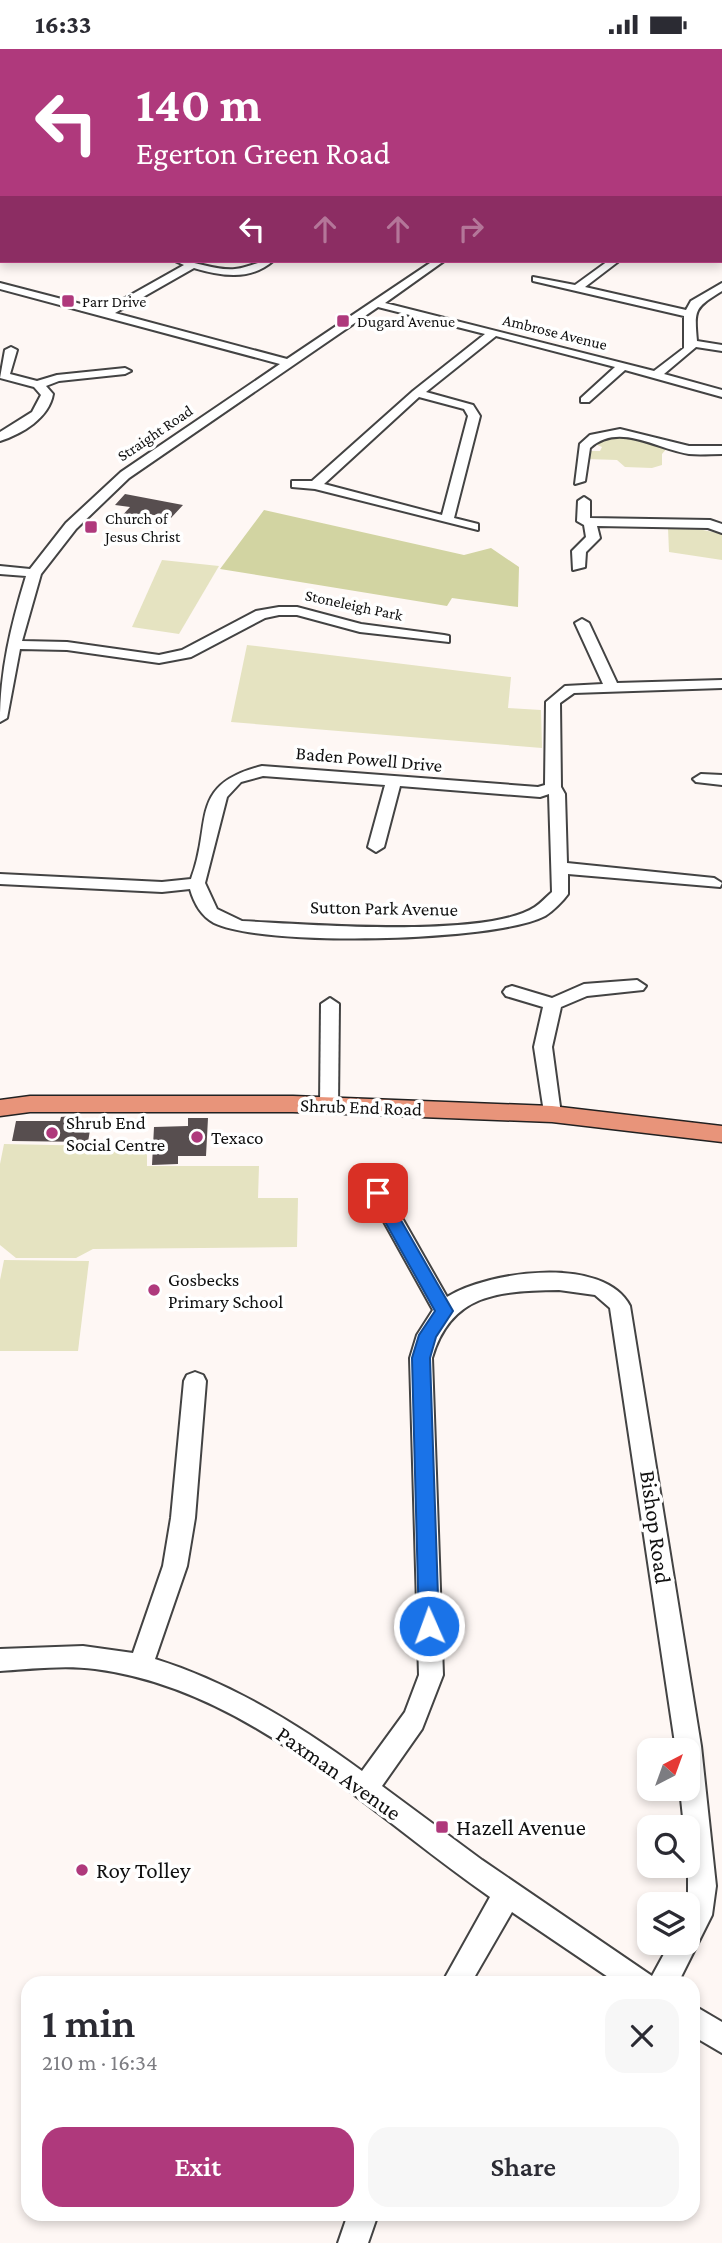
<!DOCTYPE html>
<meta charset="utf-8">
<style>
body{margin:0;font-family:"Crimson Pro",serif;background:#f7f7f7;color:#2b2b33;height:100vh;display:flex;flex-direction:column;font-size:26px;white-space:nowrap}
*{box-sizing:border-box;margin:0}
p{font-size:23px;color:#7c7c81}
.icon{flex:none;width:38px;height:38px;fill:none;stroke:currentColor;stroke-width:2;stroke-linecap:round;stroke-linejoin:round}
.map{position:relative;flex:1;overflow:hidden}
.drawer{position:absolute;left:21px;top:1927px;width:679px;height:245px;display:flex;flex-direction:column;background:#fff;border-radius:21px;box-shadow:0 4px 10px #0003}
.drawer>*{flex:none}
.guide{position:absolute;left:0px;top:0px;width:723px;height:214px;box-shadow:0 4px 10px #0003;background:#af397c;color:#fff;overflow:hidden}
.needle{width:46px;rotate:41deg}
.fabs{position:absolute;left:637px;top:1689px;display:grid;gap:14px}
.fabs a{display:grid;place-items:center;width:63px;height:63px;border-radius:14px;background:#fff;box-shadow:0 4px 10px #0003;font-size:35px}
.pin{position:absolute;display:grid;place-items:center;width:60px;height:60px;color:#fff;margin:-30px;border-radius:14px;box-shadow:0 4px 10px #0006}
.me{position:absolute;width:77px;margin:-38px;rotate:358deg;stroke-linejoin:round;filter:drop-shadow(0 0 5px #0008)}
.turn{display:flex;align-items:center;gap:24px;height:147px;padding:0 21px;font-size:32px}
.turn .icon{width:91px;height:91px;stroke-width:2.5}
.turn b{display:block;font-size:49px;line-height:60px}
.lanes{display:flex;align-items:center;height:66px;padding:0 21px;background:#0003;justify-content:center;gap:35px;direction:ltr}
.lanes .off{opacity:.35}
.round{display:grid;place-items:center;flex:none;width:74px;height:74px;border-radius:21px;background:#f7f7f7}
.headline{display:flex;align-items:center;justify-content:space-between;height:119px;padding:0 21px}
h1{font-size:42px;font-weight:600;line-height:52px}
.action{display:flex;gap:14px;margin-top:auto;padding:14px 21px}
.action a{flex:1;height:80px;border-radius:21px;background:#af397c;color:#fff;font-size:28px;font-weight:600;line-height:80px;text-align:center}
.action a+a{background:#f7f7f7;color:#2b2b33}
.status{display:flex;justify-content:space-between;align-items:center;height:49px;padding:0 35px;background:#fff;direction:ltr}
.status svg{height:19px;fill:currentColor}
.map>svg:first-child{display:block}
.green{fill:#e5e3c1}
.forest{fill:#d2d4a2}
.building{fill:#574e4f}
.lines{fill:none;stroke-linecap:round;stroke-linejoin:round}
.minor-casing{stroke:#434343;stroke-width:4}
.major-casing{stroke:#212121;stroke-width:3}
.minor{fill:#fff;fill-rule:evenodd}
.major{fill:#e8947a;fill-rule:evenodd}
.route{fill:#1a73e8;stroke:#114b97;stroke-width:2}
.poi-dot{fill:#af397c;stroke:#fff;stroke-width:2.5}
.labels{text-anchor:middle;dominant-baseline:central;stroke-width:7;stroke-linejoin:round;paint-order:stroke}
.far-poi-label{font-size:16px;fill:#101010;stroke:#fff;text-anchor:start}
.far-street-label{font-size:16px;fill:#101010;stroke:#fff}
.street-label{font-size:19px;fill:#101010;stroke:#fff}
.poi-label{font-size:19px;fill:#101010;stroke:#fff;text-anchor:start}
.near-street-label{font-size:23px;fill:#101010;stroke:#fff}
.near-poi-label{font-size:23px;fill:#101010;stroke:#fff;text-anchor:start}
</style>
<div class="status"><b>16:33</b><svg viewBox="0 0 49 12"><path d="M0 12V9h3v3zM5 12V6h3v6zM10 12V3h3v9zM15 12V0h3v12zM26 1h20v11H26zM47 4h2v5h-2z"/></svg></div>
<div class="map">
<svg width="722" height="2194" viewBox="0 0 722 2194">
<rect width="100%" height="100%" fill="#fef7f4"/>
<!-- green -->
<g class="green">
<polygon points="628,387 668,398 662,405 662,416 652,419 625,418 617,411 587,410 590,402 600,402 602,398 595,395 606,388"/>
<polygon points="684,477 722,485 722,511 669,503 668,479"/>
<polygon points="162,511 219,517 179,585 132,578"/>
<polygon points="247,596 511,628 508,659 541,661 542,699 231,673"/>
<polygon points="4,1095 147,1098 147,1117 259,1117 258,1149 298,1149 297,1198 93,1200 76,1209 16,1209 0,1196 0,1115"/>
<polygon points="4,1211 89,1212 78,1302 0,1302 0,1231"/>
</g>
<!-- forest -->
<polygon class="forest" points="264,461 464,506 491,499 519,518 518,558 452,549 447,557 220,520"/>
<!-- building -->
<g class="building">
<polygon points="125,445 183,456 171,469 142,464 136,471 121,468 130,458 115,456"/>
<polygon points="81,1066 80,1075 91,1075 88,1093 12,1092 16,1072 60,1072 61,1068"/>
<polygon points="188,1069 208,1069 206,1107 178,1107 178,1115 152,1116 154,1078 188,1077"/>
</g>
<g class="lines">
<defs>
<g id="minor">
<polygon points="0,0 8,0 10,2 2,3"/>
<polygon points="167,0 176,0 178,2 168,2"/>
<polygon points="553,0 570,2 554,2"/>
<polygon points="722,16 722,22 721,23 721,17"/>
<rect x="0" y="23" width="2" height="6"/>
<polygon points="0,49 2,50 2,56 0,55"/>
<rect x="721" y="99" width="1" height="6"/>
<polygon points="2,122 2,128 0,129 0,123"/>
<polygon points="0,191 2,191 0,198"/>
<path d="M175 212C196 211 214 222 235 220 249 219 259 211 273 212 250 232 221 227 194 219L115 264 287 310 433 212H444L385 254 654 322 684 299V267L533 232V228L575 236 608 212H619L585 238 686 261 691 252 722 234V242C695 259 694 259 697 292L722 296V302L696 298 664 325 722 341V348L625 321 589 353H581V349L615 318 496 287 426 343 473 356 480 367 454 469 478 475V481L315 440 292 438V432H312L413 342 485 285 378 258 129 429 76 480 41 525 22 592 67 593 159 606 182 601 256 562 279 558H297L361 575 444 586 449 587V593L360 583 297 566H279L265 569 191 608 159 614 67 601 20 600 7 669 0 673C0 622 11 576 26 527L0 525V517L30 520 66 474 121 423 280 315 0 240V234L104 261 184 216ZM419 348 464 360 468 367 442 466 324 435Z"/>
<path d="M11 298 17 301 10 325 37 332 57 326 125 319 131 322 125 325 59 332 46 337 53 345C49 369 22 385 0 392V383L32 363 41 346 34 338 0 329 5 301Z"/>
<path d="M620 380 689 397H722V405C711 405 700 406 689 405 656 400 619 373 590 399L585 432 575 435 580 395 590 386Z"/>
<polygon points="584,448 590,452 590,469 710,471 722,475 722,484 708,479 597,477 600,489 586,503 585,518 573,521 572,502 586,488 584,476 577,472 578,452"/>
<path d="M582 570 589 574 617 634 722 631V639L574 644 560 654 561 738 565 745 567 814 714 829 722 834 720 838 568 825V845C563 852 553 862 545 867 496 893 263 898 214 874 201 867 194 854 190 840L162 843 0 835V825L162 833 191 830C213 774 187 736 262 717L538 738 545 736 546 653 565 637 603 635 575 574ZM263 727 385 736 368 798 376 803 384 798 400 737 540 748 549 745 552 843C546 848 541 854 535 858 486 890 305 875 242 872L217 860 205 834 227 748 241 733Z"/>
<polygon points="701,725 722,726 722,736 696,733 693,730"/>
<polygon points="637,931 646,937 643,941 587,947 561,958 552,998 561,1065 559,1070 545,1070 534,998 543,958 506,947 503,943 506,939 512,937 552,949 584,935"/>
<polygon points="330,949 339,955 338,1057 329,1064 320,1057 321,955"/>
<path d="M378 1137 385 1139 447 1248C488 1222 604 1206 630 1257L701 1697 716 1837 712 1866 678 1934H617L512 1863 471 1934H442L490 1848C367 1763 249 1640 95 1620 64 1616 31 1620 0 1622V1600L83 1597 133 1604 163 1517 171 1469 184 1332 187 1326 195 1323 203 1326 206 1332 195 1469 187 1517 155 1610C231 1634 298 1675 362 1722L405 1663 419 1626 410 1309 417 1286 433 1261 368 1144 371 1139ZM559 1241 595 1246 610 1259 676 1701H688V1740H680L684 1778H688V1894H670L652 1927 482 1811 382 1737 422 1680 443 1626 432 1309C451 1244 499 1242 559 1241Z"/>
<polygon points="693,1956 722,1973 722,2004 693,1987"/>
<polygon points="348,2165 378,2165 368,2194 338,2194"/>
</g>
<polygon id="major" points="30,1047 293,1047 552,1057 722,1077 722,1093 552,1073 293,1063 30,1063 0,1067 0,1051"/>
</defs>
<!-- minor casing -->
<use href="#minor" class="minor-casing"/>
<!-- major casing -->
<use href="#major" class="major-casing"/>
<!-- minor -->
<use href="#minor" class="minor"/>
<!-- major -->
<use href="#major" class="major"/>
</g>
<!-- route -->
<polygon class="route" points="378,1138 383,1140 453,1262 436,1288 430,1309 439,1577 436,1584 429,1586 422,1584 419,1577 412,1309 419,1286 435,1262 369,1144"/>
<!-- markers -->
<g class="poi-dot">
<rect x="61" y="245" width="14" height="14" rx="3.5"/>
<rect x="336" y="265" width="14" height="14" rx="3.5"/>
<rect x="84" y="471" width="14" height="14" rx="3.5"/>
<circle cx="52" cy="1084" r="7"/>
<circle cx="197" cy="1088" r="7"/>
<circle cx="154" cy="1241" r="7"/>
<rect x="435" y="1771" width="14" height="14" rx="3.5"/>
<circle cx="82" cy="1821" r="7"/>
</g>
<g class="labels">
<!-- far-poi labels -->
<g class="far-poi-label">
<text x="82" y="252">Parr Drive</text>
<text x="357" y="272">Dugard Avenue</text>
<text x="105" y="469">Church of<tspan x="105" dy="18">Jesus Christ</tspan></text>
</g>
<!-- far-street labels -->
<g class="far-street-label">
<text transform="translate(555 283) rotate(14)">Ambrose Avenue</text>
<text transform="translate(155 384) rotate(-34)">Straight Road</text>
<text transform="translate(354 556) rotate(12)">Stoneleigh Park</text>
</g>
<!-- street labels -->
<g class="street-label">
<text transform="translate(369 710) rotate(5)">Baden Powell Drive</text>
<text transform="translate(384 859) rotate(1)">Sutton Park Avenue</text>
<text transform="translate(361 1058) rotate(2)">Shrub End Road</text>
</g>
<!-- poi labels -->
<g class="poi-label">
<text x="66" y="1073">Shrub End<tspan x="66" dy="22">Social Centre</tspan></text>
<text x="211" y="1088">Texaco</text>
<text x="168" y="1230">Gosbecks<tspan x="168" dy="22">Primary School</tspan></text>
</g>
<!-- near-street labels -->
<g class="near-street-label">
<text transform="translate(656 1478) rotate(82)">Bishop Road</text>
<text transform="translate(339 1724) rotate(35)">Paxman Avenue</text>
</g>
<!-- near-poi labels -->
<g class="near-poi-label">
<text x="456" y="1778">Hazell Avenue</text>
<text x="96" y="1821">Roy Tolley</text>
</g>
</g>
</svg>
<div class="fabs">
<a><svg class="needle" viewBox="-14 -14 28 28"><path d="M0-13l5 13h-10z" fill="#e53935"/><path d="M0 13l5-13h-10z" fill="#7c7c81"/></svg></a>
<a><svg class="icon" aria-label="search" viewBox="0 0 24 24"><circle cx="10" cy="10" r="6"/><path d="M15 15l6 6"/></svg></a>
<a><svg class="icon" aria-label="layers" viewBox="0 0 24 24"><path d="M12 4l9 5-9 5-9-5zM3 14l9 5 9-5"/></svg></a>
</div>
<div class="pin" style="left:378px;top:1144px;background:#d93025"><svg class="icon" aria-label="arrive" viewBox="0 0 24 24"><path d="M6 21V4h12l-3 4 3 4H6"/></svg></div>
<svg class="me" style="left:429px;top:1577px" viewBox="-20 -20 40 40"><circle r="17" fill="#1a73e8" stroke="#fff" stroke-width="3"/><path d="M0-11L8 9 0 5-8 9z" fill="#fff"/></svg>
<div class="guide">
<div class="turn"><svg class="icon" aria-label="left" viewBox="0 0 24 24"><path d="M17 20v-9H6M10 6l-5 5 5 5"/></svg><div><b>140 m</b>Egerton Green Road</div></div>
<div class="lanes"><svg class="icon" aria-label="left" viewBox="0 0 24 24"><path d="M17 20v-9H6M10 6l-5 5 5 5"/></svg><svg class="icon off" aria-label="ahead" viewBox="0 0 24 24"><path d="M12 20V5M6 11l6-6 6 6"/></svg><svg class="icon off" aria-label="ahead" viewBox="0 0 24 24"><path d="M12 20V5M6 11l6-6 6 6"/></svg><svg class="icon off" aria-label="right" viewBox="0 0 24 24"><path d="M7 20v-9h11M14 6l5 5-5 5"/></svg></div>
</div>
<section class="drawer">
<div class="headline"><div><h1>1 min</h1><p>210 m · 16:34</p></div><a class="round"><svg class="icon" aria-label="close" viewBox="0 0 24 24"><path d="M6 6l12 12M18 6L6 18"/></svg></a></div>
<div class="action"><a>Exit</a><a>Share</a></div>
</section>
</div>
